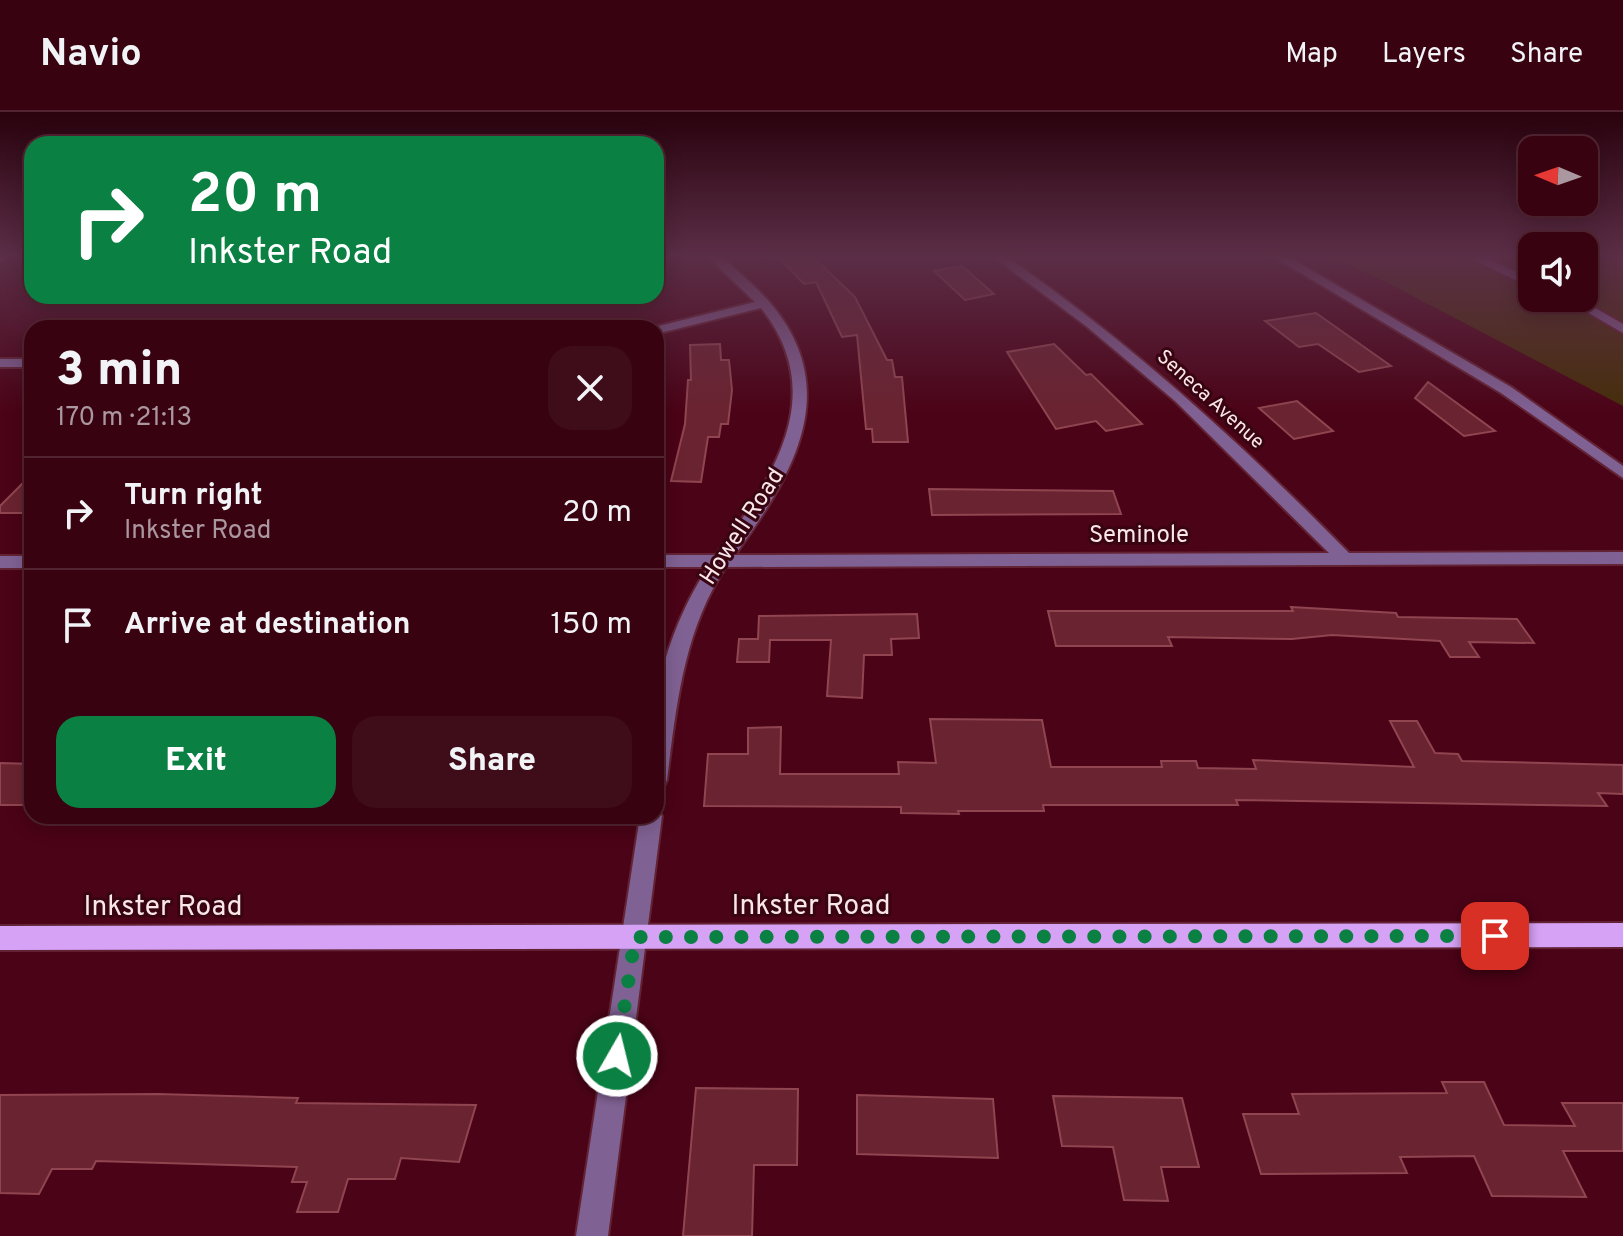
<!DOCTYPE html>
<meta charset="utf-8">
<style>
body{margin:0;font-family:Overpass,sans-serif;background:#3f0c1a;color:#f1f3f6;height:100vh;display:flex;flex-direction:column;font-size:30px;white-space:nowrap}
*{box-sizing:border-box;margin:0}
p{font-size:26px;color:#ab979f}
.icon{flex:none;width:44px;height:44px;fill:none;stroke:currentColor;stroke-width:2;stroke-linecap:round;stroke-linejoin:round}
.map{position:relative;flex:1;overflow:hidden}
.sheet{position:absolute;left:24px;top:208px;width:640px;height:504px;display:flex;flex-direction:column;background:#380211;border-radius:24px;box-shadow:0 4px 20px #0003,0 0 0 2px #522431}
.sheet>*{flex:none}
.guide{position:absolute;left:24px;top:24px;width:640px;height:168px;border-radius:24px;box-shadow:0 4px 20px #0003,0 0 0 2px #522431;background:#0b8043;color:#fff;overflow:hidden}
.needle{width:52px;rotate:272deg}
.fabs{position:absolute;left:1518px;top:24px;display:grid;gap:16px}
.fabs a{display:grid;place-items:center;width:80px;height:80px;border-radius:16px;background:#380211;box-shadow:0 4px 20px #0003,0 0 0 2px #522431;font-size:40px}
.pin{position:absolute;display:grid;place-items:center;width:68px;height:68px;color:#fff;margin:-34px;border-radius:16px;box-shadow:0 4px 12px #0006}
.me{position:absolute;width:88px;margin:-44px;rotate:8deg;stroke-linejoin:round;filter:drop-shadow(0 0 6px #0008)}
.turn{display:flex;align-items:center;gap:28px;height:168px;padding:0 32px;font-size:36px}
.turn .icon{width:104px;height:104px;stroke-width:2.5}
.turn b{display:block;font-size:56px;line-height:68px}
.round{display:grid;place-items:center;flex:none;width:84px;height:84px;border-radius:24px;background:#3f0c1a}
.head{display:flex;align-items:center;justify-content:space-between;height:136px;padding:0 32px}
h1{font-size:48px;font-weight:800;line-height:60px}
.cta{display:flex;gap:16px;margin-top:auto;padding:16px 32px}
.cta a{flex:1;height:92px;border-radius:24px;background:#0b8043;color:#fff;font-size:32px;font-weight:800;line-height:92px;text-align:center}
.cta a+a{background:#3f0c1a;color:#f1f3f6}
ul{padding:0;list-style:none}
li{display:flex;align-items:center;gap:24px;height:112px;padding:0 32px;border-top:2px solid #522431}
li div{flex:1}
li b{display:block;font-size:30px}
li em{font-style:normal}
header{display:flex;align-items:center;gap:48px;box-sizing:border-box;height:112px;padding:0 40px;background:#380211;border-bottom:2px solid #522431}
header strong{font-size:38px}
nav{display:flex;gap:44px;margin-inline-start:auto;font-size:28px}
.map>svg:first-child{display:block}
.green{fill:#462e0a}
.building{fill:#6a2330;stroke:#904550;stroke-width:2}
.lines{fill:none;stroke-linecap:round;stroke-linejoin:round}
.minor-casing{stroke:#632334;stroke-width:4}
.major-casing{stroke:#632334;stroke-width:4}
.minor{fill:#806193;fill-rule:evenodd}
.major{fill:#d6a2f5;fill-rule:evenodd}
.route{stroke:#0b8043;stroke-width:14;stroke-dasharray:0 25.2}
.labels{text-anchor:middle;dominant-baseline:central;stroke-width:6;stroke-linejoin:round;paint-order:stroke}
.far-street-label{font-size:20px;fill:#f9e6e8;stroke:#390411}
.street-label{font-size:24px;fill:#f9e6e8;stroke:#390411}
.near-street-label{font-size:28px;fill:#f9e6e8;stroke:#390411}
</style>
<header>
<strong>Navio</strong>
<nav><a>Map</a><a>Layers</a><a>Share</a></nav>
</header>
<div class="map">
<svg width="1623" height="1124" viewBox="0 0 1623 1124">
<rect width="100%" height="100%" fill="#4b0317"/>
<!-- green -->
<polygon class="green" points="1326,143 1532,143 1532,186 1584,186 1584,143 1623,143 1623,294 1386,170"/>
<!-- building -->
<g class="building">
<polygon points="776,143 811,143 855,185 887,248 892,248 895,265 902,265 908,330 873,330 872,317 866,317 857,223 842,225 816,170 804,172"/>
<polygon points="962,154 994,182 965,188 934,159"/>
<polygon points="1316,201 1391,254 1359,260 1318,232 1299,235 1265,209"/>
<polygon points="720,232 721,248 729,248 732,278 728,312 721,312 719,325 708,325 701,370 671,369 685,312 688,268 691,268 690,233"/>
<polygon points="1054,232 1086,263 1091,262 1142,312 1106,319 1096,309 1056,317 1007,240"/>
<polygon points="1428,270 1495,319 1464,324 1415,286"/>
<polygon points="1297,289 1333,319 1294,327 1259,296"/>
<polygon points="32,362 32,401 0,401 0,394"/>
<polygon points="929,377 1113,379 1121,402 932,403"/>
<polygon points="1291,495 1396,501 1398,505 1517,507 1534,531 1469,530 1479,545 1450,545 1440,529 1332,523 1292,527 1168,525 1172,534 1056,534 1048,499 1293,499"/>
<polygon points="917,502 919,526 891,527 892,543 864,543 862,586 827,584 831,528 770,528 769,550 737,550 739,527 758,527 759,504"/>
<polygon points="930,607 1042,608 1051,655 1162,655 1161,649 1196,649 1198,656 1256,657 1253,648 1414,655 1390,609 1417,609 1435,641 1458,642 1462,649 1623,653 1623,682 1598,681 1607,694 1236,688 1238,693 1043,693 1044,699 958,699 959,702 901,701 901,695 704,694 708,642 748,642 748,616 781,615 780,662 899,662 898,650 936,651"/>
<polygon points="0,651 32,652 32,693 0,693"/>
<polygon points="1442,970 1484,970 1504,1013 1575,1014 1562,991 1623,991 1623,1039 1563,1039 1586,1085 1492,1084 1474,1044 1400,1045 1407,1061 1261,1062 1243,1002 1299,1002 1292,982 1447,981"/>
<polygon points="696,976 798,977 797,1053 754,1053 752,1124 683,1124"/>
<polygon points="158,982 298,986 296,991 476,993 459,1050 401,1046 395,1067 348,1067 338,1100 297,1100 307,1070 292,1070 297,1055 96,1049 92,1057 52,1057 39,1082 0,1081 0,983"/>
<polygon points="857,983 993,987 998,1046 857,1042"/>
<polygon points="1053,984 1182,986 1199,1055 1161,1055 1168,1089 1124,1088 1113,1035 1062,1034"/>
</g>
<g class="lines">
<defs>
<g id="minor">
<path d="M706 143H719C738 160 760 177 776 198 843 285 788 369 735 443L1329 441 1175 289 1086 214 991 143H1004C1130 230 1242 332 1349 441L1623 440V452L726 455C684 517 676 595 667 668L664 674 656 677C656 650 653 622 656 595 661 546 682 495 708 455H656V443H716C771 368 831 284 761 196L656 222V216H651L755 190Z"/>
<polygon points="1271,143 1285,143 1511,275 1623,354 1623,366 1501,281"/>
<polygon points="1464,143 1479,143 1532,167 1532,176"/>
<polygon points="1563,186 1578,186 1623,212 1623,221"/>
<rect x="0" y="247" width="32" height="8"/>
<rect x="0" y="444" width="32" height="12"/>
<polygon points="656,696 662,704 608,1124 576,1124 640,704 656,704"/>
</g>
<g id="major">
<polygon points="0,143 9,143 0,149"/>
<polygon points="1623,811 1623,835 0,838 0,814"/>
</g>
</defs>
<!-- minor casing -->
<use href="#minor" class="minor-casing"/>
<!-- major casing -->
<use href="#major" class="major-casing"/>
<!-- minor -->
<use href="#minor" class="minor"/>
<!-- major -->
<use href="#major" class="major"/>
</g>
<!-- sky -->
<linearGradient id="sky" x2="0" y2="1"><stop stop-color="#29020d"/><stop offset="0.48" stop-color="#5b2e47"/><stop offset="1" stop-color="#5b2e47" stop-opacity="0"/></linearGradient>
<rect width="1623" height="300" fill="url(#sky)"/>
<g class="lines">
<!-- route -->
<polyline class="route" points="617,944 635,825 1495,824"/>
</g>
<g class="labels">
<!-- far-street labels -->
<g class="far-street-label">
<text transform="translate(1210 288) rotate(42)">Seneca Avenue</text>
</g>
<!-- street labels -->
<g class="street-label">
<text transform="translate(743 415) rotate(-57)">Howell Road</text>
<text x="1139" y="424">Seminole</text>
</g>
<!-- near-street labels -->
<g class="near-street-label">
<text x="811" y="795">Inkster Road</text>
<text x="163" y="796">Inkster Road</text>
</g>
</g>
</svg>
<div class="fabs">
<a><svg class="needle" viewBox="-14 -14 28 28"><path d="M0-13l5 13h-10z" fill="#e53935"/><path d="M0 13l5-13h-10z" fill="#ab979f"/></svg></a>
<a><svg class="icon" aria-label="sound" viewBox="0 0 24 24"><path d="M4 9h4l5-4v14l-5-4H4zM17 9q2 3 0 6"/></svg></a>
</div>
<div class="pin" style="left:1495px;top:824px;background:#d93025"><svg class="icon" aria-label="arrive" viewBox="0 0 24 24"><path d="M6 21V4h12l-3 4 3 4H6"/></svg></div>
<svg class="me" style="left:617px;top:944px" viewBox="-20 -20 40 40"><circle r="17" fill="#0b8043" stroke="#fff" stroke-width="3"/><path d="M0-11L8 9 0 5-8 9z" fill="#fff"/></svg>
<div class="guide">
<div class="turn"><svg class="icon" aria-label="right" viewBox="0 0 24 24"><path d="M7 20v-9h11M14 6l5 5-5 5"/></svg><div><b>20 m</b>Inkster Road</div></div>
</div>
<section class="sheet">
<div class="head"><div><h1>3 min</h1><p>170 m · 21:13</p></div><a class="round"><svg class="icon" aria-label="close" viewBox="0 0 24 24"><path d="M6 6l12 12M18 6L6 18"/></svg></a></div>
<ul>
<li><svg class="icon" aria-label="right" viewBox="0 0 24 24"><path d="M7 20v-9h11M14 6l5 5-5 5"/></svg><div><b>Turn right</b><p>Inkster Road</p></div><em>20 m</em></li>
<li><svg class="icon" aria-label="arrive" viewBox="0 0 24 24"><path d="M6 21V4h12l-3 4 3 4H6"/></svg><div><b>Arrive at destination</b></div><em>150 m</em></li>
</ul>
<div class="cta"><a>Exit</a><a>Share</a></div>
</section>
</div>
